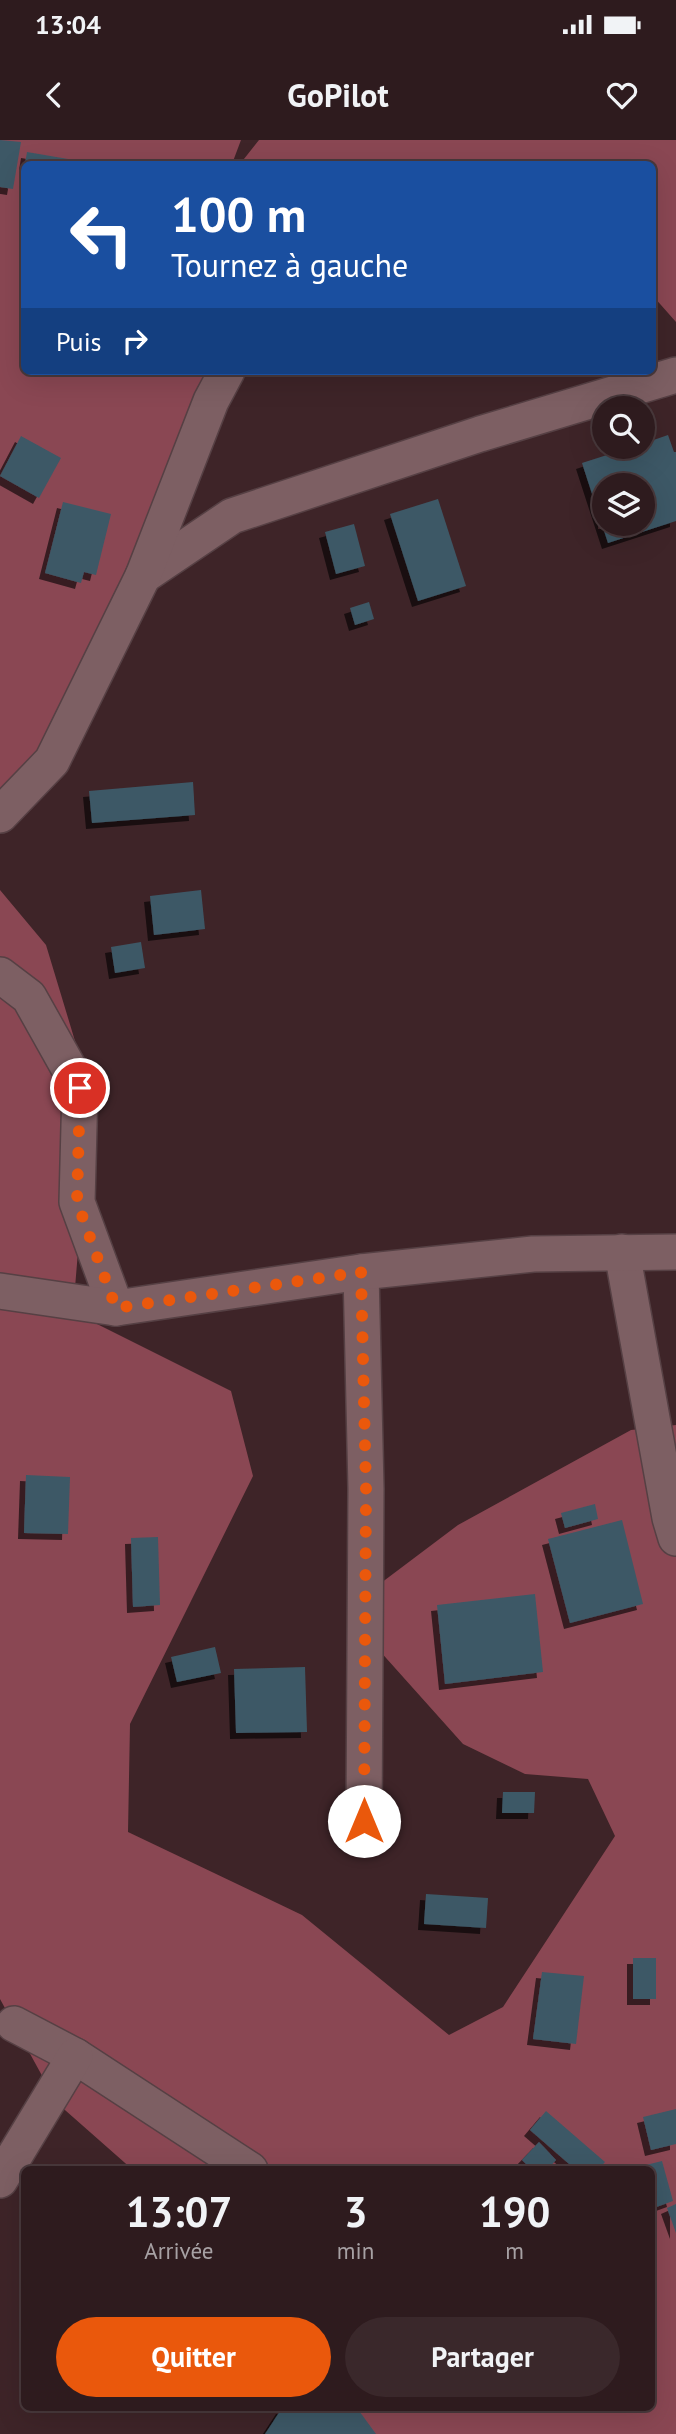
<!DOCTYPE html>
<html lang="fr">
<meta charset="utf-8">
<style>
body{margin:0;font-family:"PT Sans",sans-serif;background:#3a282b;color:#f1f3f6;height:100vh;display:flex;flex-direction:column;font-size:26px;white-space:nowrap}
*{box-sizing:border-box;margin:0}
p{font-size:23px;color:#a7a1a4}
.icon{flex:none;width:38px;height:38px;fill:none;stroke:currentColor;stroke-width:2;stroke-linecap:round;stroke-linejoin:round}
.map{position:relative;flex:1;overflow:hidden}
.sheet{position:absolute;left:21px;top:2026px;width:634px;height:245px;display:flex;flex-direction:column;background:#2e1b1e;border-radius:10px;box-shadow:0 7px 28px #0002,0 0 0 2px #49393c}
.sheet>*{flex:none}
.hud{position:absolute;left:21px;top:21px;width:635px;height:214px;border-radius:10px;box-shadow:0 7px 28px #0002,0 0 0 2px #49393c;background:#1a4fa0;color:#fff;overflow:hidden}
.tools{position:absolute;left:592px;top:256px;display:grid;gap:14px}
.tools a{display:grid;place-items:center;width:63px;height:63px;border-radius:50%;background:#2e1b1e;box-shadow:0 7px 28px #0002,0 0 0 2px #49393c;font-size:35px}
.pin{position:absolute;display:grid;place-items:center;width:60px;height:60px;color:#fff;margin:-30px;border:4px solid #fff;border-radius:50%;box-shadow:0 2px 7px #0007}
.me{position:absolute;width:77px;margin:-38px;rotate:0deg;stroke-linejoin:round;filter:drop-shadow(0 0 5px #0008)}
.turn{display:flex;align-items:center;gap:24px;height:147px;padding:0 35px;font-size:32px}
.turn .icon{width:91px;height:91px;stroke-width:2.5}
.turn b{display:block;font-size:49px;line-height:60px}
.then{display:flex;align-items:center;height:66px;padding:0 35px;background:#0003;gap:14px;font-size:26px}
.eta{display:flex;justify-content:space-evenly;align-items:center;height:119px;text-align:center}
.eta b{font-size:42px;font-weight:700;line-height:49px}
.cta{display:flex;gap:14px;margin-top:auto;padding:14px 35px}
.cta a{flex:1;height:80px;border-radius:42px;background:#ea580c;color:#fff;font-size:28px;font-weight:700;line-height:80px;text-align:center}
.cta a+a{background:#3a282b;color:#f1f3f6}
.status{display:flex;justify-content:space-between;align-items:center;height:49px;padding:0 35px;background:#2e1b1e;direction:ltr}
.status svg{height:19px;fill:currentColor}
header{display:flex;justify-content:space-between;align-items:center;height:91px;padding:0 35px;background:#2e1b1e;font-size:32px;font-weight:700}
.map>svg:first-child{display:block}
.forest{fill:#8a4753}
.building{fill:#3d5866;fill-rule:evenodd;filter:url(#shadow)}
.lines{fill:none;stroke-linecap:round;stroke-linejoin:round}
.minor-casing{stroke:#564044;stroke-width:38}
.minor{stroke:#7d5f63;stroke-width:35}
.route{stroke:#ea580c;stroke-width:12;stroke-dasharray:0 21.6}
</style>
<div class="status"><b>13:04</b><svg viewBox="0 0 49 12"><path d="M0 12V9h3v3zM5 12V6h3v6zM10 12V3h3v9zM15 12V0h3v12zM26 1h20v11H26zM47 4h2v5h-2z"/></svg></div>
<header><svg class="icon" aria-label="back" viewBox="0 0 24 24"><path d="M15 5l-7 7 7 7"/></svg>GoPilot<svg class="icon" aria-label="heart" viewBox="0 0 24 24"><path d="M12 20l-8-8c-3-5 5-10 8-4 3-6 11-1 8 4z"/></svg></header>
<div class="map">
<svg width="676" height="2294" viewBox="0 0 676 2294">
<defs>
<filter id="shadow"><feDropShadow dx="-6" dy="6" stdDeviation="0" flood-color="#0009"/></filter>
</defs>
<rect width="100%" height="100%" fill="#3e2428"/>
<!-- forest -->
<g class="forest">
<polygon points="0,0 241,0 232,24 24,24 24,231 232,231 165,394 0,679"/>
<polygon points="259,0 676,0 676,182 653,156 653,24 240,24"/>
<polygon points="0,750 46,805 91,954 73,1172 231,1251 253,1336 130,1584 128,1692 302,1775 449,1895 503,1867 615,1696 588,1639 525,1634 463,1604 378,1509 373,1449 458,1385 631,1290 676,1285 676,2294 291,2294 277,2268 651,2268 651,2030 133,2030 57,1963 0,1859"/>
</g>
<!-- building -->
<g class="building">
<polygon points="0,0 21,2 13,49 0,47"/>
<polygon points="27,12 74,20 73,24 25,24"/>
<path d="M668 295 674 312H676V381L608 403 582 323 635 306H642V304ZM604 345H642V383H604Z"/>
<polygon points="21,296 61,318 39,358 0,336"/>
<polygon points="438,359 466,446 418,461 390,374"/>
<polygon points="63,362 111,374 96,435 84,432 81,443 45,433"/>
<polygon points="354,384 365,426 336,434 325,392"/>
<polygon points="369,462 374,479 355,485 350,468"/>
<polygon points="193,642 195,675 92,683 89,651"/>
<polygon points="201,750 205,789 154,795 150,756"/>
<polygon points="141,802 145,828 115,833 111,807"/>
<polygon points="26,1335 70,1337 68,1394 24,1393"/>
<polygon points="595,1364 598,1379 565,1388 561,1373"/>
<polygon points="622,1380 643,1464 570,1483 548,1399"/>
<polygon points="158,1397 160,1465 133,1467 131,1398"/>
<polygon points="535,1454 543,1532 445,1544 437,1465"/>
<polygon points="215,1507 221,1533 177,1542 171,1517"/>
<polygon points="305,1527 307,1592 236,1593 234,1529"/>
<polygon points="503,1652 535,1652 534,1673 502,1673"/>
<polygon points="426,1754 488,1758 486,1788 424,1784"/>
<rect x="633" y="1818" width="23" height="41"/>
<polygon points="542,1832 584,1836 576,1904 533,1899"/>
<polygon points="676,1969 676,2004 651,2010 643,1977"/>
<polygon points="546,1971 605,2022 598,2030 576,2030 530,1990"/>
<polygon points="539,2002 556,2020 547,2030 532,2030 522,2020"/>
<polygon points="662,2021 673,2061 651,2069 651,2030 630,2029"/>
<polygon points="676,2064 676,2093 667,2068"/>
<polygon points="282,2268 357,2268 376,2294 265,2294"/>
</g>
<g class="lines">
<defs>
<g id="minor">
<polyline points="143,436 232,376 480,294 676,235"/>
<polyline points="0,675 52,621 143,436 211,261 227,231"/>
<polyline points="0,835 29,857 80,948 77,1062 116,1168"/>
<polyline points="622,1112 670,1378 676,1398"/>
<polyline points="361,1132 366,1349 364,1681"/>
<polyline points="0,1151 116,1168 361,1132 533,1114 676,1112"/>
<polyline points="14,1884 75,1916 250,2030"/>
<polyline points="0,2040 75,1916"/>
</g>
</defs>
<!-- minor casing -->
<use href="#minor" class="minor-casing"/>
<!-- minor -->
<use href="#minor" class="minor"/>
</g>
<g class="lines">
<!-- route -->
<polyline class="route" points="80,948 77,1062 116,1168 361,1132 366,1349 364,1681"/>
</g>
</svg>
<div class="tools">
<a><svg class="icon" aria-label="search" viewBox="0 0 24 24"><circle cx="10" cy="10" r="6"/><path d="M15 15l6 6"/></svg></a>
<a><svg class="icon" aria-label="layers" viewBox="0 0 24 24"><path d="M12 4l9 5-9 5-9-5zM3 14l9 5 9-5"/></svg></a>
</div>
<div class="pin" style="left:80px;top:948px;background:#d93025"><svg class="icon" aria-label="arrive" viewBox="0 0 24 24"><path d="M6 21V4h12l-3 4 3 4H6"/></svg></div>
<svg class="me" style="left:364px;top:1681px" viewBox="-20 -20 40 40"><circle r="19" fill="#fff"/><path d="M0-13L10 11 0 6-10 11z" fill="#ea580c"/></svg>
<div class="hud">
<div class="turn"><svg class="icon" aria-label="left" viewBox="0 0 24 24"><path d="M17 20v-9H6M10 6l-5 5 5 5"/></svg><div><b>100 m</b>Tournez à gauche</div></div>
<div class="then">Puis<svg class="icon" aria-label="right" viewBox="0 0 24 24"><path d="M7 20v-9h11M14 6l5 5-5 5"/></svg></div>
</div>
<section class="sheet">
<div class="eta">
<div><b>13:07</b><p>Arrivée</p></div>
<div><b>3</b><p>min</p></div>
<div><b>190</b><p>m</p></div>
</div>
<div class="cta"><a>Quitter</a><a>Partager</a></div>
</section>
</div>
